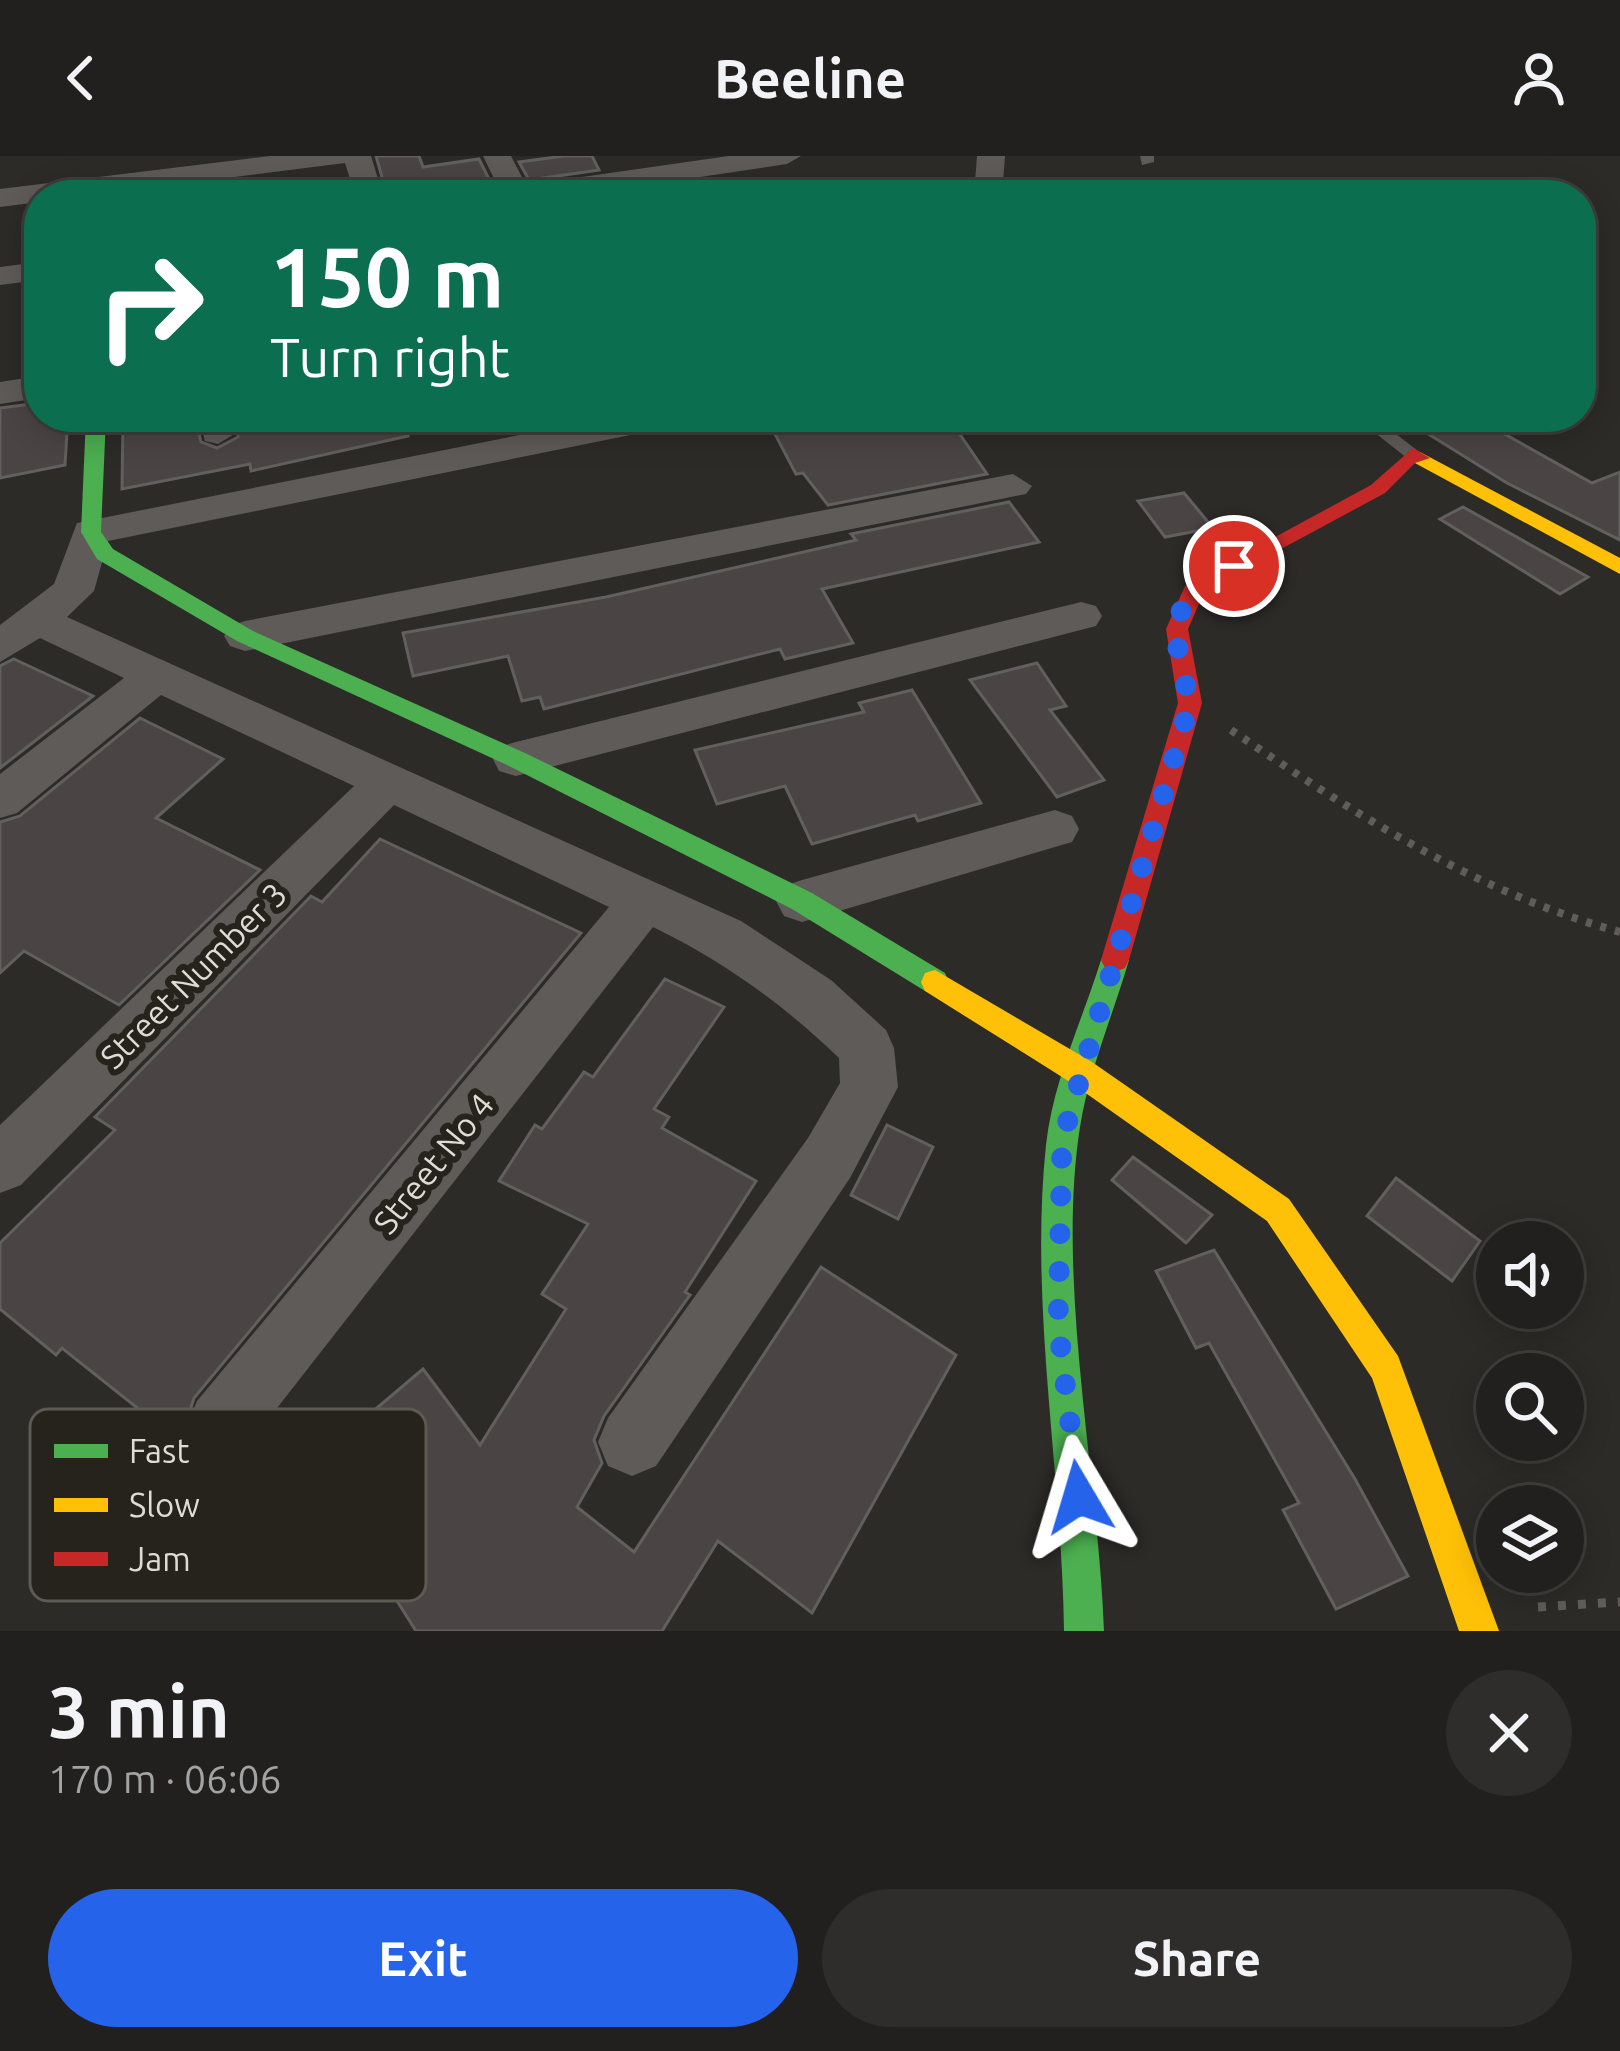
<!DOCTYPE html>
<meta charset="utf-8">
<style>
body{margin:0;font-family:Ubuntu,sans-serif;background:#2e2d2b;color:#f1f3f6;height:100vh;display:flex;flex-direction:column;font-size:45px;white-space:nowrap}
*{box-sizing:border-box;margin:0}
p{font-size:39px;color:#a2a3a4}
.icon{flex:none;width:66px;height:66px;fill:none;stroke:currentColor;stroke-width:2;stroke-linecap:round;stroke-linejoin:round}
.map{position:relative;height:1475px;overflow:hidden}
.details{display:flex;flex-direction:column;background:#22201e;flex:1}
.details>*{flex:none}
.guide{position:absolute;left:24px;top:24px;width:1572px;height:252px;border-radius:48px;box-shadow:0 6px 30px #0003,0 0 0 3px #3f3e3c;background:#0b6e4f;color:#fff;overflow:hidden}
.fabs{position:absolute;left:1476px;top:1065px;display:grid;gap:24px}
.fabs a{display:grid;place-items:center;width:108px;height:108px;border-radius:50%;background:#22201e;box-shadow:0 6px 30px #0003,0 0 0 3px #3f3e3c;font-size:60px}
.pin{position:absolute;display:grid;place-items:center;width:102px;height:102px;color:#fff;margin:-51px;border:6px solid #fff;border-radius:50%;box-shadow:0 3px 12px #0007}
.me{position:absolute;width:132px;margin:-66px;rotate:353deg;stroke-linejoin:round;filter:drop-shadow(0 0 9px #0008)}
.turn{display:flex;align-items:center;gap:42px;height:252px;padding:0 48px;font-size:54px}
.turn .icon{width:156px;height:156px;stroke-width:2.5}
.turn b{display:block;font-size:84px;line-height:102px}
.round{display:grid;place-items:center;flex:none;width:126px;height:126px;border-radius:63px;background:#2e2d2b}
.overview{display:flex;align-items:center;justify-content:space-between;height:204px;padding:0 48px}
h1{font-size:72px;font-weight:700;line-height:90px}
.cta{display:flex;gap:24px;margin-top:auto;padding:24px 48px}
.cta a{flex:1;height:138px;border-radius:72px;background:#2563eb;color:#fff;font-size:48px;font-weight:700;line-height:138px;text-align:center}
.cta a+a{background:#2e2d2b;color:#f1f3f6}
header{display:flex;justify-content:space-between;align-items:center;height:156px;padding:0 48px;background:#22201e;font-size:54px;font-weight:700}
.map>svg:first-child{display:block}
.building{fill:#4a4445;stroke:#625f5f;stroke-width:3}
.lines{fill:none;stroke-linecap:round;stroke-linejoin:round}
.path-far1{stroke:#605c5b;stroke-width:8;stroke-dasharray:6 9;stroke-linecap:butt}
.path{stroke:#605c5b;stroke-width:9;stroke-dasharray:8 12;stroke-linecap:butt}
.lane{fill:#5f5b59;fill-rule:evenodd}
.street{fill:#5f5b59;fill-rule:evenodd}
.fast{fill:#4caf50;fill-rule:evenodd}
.slow{fill:#ffc107;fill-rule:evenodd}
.jam{fill:#c62828;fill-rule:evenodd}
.route{stroke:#2563eb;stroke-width:21;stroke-dasharray:0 37.8}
.labels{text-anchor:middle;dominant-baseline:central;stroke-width:12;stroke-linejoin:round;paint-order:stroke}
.street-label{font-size:33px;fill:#dedcd7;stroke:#26231c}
.key{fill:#26231c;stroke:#5d5a54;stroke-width:3}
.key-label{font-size:33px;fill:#dedcd7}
</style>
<header><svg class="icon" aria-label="back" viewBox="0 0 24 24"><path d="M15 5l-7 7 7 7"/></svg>Beeline<svg class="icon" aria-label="person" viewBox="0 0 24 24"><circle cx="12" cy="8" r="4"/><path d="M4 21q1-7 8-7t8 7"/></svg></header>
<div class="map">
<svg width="1620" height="1475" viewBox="0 0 1620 1475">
<rect width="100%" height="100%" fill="#2d2b28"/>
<!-- building -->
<g class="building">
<polygon points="376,0 419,0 423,11 479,3 497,39 387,39"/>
<polygon points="564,0 592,0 599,14 529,24 519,6"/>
<polygon points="250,24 253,39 195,39 194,31"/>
<polygon points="39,247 39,261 68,261 65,309 0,322 0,252"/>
<polygon points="123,261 195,261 201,286 217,292 238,281 240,261 406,261 408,280 251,315 250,308 122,333"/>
<polygon points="766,261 948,261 987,318 828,349 803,317 796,318"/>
<polygon points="1401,261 1474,261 1592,327 1620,316 1620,384 1507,327"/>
<polygon points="1184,337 1213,372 1165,381 1138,345"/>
<polygon points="1009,346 1039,386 822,433 853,487 785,503 780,493 544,553 540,541 522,545 508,500 413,520 403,477 606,441 856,384 851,378"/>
<polygon points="1463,351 1588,421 1560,438 1440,363"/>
<polygon points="14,503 93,540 0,612 0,510"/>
<polygon points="1037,507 1066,550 1050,554 1104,624 1057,641 970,524"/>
<polygon points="912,534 981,647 918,665 915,659 812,688 785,630 717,648 695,594 864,556 859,547"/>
<polygon points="140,562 223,603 156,662 260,714 119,849 24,795 0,817 0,666 20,660"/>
<polygon points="380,683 581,777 194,1242 180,1286 62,1192 56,1199 0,1153 0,1087 115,974 95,961 311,740 322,746"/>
<polygon points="665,823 724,851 654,953 669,961 662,972 756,1025 685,1136 690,1139 604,1260 594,1284 602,1307 577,1351 634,1396 821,1111 956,1199 812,1457 718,1385 662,1475 416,1475 358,1383 331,1410 281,1333 423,1213 480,1289 566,1153 542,1138 588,1068 499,1025 535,969 542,973 584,916 593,921"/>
<polygon points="887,969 933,991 898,1063 851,1039"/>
<polygon points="1133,1001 1212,1059 1186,1087 1112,1024"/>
<polygon points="1396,1022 1480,1085 1452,1125 1367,1060"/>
<polygon points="1214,1094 1355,1323 1408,1420 1336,1453 1283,1354 1299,1347 1209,1187 1196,1192 1156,1115"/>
</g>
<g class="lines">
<!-- path-far1 -->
<path class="path-far1" d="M1231 574C1355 658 1475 736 1620 776"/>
<!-- path -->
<polyline class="path" points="1538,1451 1620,1446"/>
<!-- lane -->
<g class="lane">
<polygon points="1140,0 1154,0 1154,6 1142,9"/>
<polygon points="1355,261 1374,261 1422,298 1407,302"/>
</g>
<!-- street -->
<g class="street">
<polygon points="270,0 371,0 383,39 355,39 345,7 93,39 39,39 39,46 0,51 0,33"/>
<polygon points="483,0 511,0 526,29 729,0 801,0 787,8 579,39 502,39"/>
<polygon points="977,0 1005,0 1002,39 974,39"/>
<polygon points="39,106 39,124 0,129 0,111"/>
<polygon points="39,220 39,242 0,248 0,226"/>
<polygon points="199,261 235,261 236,277 218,288 205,285"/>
<path d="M610 261H683L665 272 108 385 94 435 67 461 741 765 831 824 886 874 894 892 898 931 850 1022 656 1310 632 1320 608 1310 598 1286 608 1262 808 982 840 927 839 902C783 848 723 805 653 771L245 1293 221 1303 197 1293 187 1269 197 1245 609 751 394 649 21 1029 0 1037V969L354 630 161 539 17 657 0 662V618L124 522 40 482 0 506V469L54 428 77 367Z"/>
<polygon points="1013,318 1032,330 1026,338 245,495 230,490 224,480 230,470 245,465"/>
<polygon points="1081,446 1096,450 1102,460 1096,470 516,620 499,615 493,603 499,591 516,586"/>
<polygon points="1055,654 1072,660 1079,673 1072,686 802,766 784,760 776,745 784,730 802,724"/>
</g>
<!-- fast -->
<g class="fast">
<polygon points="86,261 106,261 101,376 113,393 253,475 525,597 812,737 945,817 949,826 945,835 935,838 925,835 792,753 507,609 237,485 97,403 81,376"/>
<path d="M1115 792 1125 796 1129 804C1113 859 1089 914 1080 971 1056 1126 1098 1316 1104 1475H1064C1062 1314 1029 1150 1046 989 1053 925 1082 865 1101 804L1105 796Z"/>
</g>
<!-- slow -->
<g class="slow">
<polygon points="1420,296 1620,402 1620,418 1413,306 1410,302"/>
<polygon points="935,814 1092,906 1289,1043 1398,1200 1499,1475 1459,1475 1372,1222 1267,1065 1070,926 925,835 921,826 925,817"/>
</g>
<!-- jam -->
<polygon class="jam" points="1413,292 1430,302 1415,307 1385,337 1205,434 1188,473 1202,547 1129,804 1125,812 1115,816 1105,812 1101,804 1178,547 1166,473 1185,430 1371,329"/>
</g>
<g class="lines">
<!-- route -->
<path class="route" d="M1079 1341 1058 1168 1062 985 1190 547C1173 474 1160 449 1234 410"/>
</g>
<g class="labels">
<!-- street labels -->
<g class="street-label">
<text transform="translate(193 819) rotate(-45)">Street Number 3</text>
<text transform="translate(433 1007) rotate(-51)">Street No 4</text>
</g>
</g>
<!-- legend -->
<rect x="30" y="1253" width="396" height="192" rx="18" class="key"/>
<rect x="54" y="1288" width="54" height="14" fill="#4caf50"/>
<rect x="54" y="1342" width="54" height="14" fill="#ffc107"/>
<rect x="54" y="1396" width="54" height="14" fill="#c62828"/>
<g class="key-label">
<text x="129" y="1307">Fast</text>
<text x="129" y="1361">Slow</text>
<text x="129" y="1415">Jam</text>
</g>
</svg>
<div class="fabs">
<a><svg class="icon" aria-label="sound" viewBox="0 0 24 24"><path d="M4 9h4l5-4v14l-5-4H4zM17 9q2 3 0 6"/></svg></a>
<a><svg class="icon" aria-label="search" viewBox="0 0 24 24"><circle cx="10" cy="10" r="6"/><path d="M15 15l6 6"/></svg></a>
<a><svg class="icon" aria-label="layers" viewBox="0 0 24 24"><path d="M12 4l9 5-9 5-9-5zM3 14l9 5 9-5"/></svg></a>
</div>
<div class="pin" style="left:1234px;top:410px;background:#d93025"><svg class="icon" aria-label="arrive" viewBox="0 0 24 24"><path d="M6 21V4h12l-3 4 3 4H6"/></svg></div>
<svg class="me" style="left:1079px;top:1341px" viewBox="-20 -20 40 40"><path d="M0-17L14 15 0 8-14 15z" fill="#2563eb" stroke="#fff" stroke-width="4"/></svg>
<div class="guide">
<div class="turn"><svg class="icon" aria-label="right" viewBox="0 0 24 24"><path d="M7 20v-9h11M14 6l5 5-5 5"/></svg><div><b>150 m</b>Turn right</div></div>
</div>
</div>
<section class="details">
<div class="overview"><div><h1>3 min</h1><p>170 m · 06:06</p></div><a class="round"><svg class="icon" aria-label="close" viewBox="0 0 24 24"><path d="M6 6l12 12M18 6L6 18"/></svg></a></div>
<div class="cta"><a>Exit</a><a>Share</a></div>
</section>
